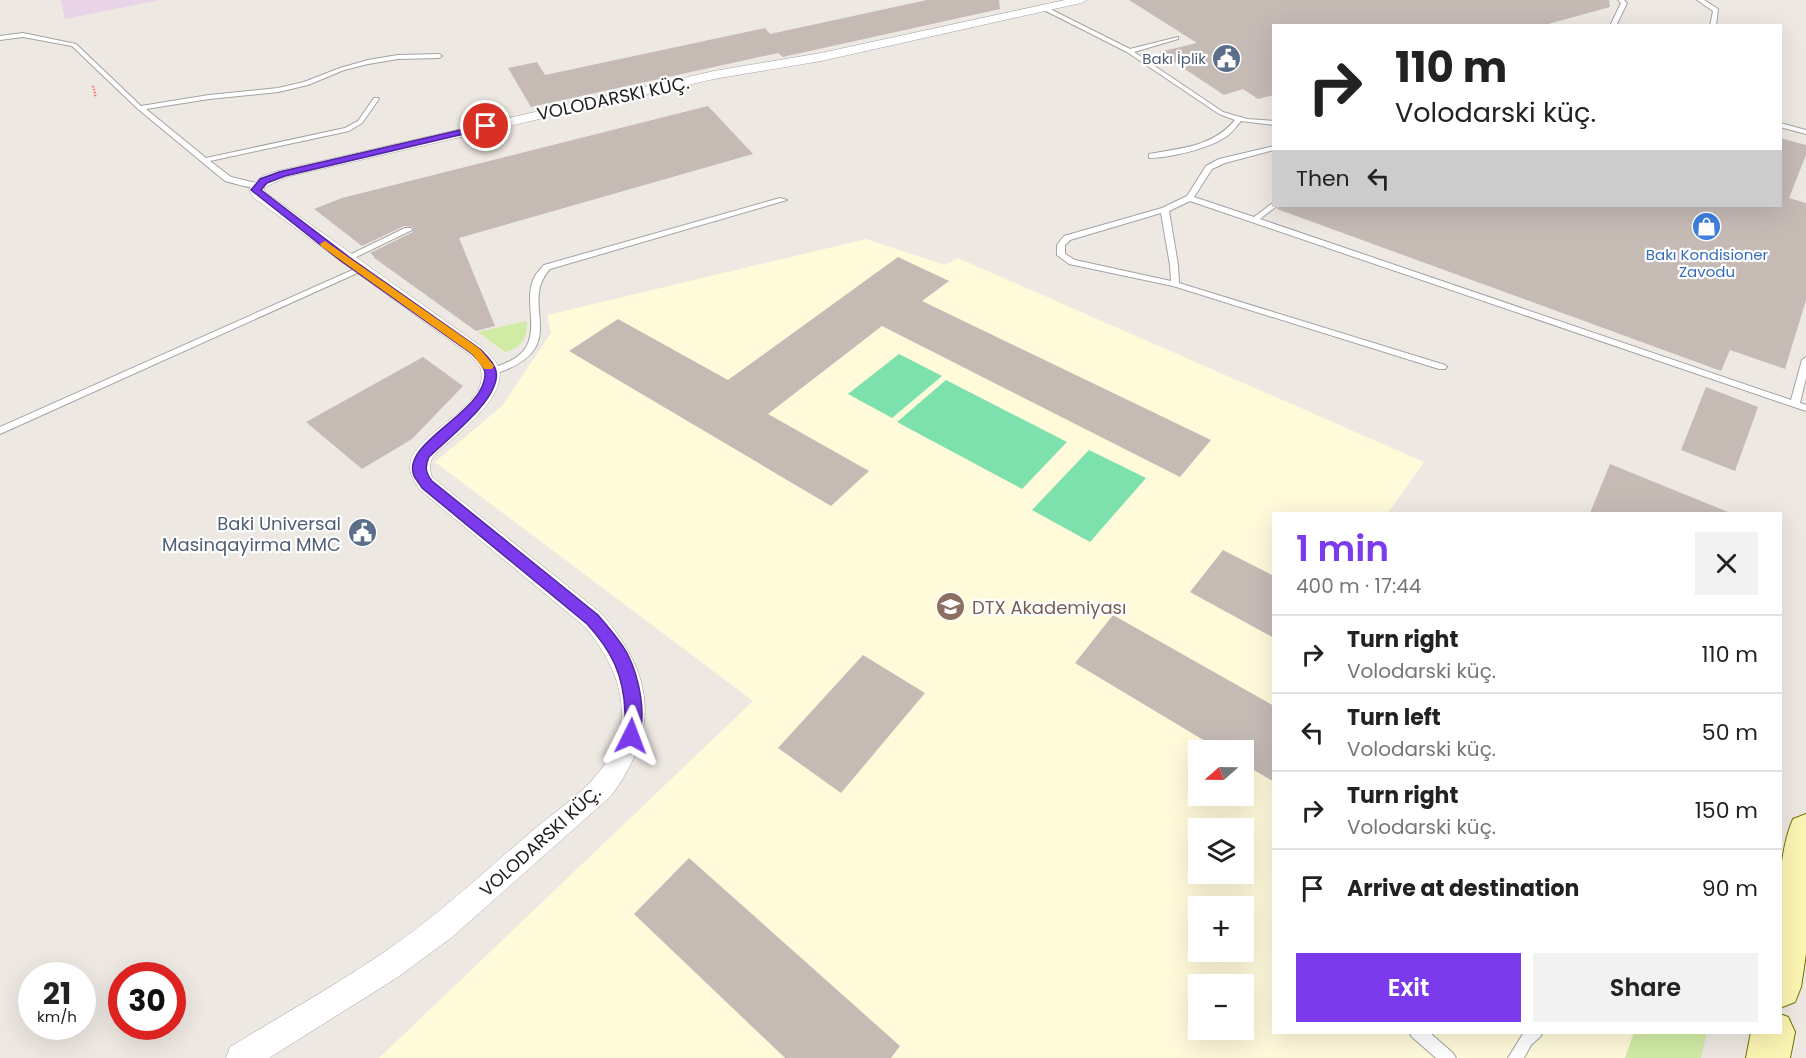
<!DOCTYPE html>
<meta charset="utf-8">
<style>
body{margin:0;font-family:Poppins,sans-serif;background:#f2f2f2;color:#222;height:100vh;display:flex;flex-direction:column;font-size:22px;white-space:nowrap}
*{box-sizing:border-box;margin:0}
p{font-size:20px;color:#767676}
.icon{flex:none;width:33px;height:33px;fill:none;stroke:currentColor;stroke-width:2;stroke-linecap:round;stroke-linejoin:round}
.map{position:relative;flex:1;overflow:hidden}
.side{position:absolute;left:1272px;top:512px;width:510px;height:522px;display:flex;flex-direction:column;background:#fff;border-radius:0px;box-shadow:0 6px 24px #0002}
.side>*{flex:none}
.top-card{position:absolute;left:1272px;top:24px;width:510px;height:183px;border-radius:0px;box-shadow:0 6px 24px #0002;background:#fff;color:#222;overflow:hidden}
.needle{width:39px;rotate:250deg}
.tools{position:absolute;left:1188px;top:740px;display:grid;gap:12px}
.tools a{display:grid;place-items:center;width:66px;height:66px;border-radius:0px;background:#fff;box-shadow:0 6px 24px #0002;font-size:30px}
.speed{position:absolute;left:18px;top:962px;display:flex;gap:12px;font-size:30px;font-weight:700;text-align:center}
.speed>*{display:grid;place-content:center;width:78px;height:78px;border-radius:50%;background:#fff;box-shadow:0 6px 24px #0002;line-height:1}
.speed small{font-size:15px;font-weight:400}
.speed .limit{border:9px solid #d22;background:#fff;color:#111}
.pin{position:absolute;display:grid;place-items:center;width:51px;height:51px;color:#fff;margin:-26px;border:3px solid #fff;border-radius:50%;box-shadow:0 2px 6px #0007}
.me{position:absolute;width:66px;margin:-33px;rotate:3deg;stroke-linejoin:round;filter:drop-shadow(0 0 4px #0008)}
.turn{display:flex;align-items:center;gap:21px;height:126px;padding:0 24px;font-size:27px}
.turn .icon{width:78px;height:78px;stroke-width:2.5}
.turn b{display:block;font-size:42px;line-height:51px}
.then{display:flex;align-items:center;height:57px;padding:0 24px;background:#0003;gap:12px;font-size:22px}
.round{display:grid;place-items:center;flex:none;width:63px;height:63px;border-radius:0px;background:#f2f2f2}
.headline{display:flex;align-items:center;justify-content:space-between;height:102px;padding:0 24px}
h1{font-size:36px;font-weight:600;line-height:45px;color:#7c3aed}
.primary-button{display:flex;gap:12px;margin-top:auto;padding:12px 24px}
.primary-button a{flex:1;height:69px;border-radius:0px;background:#7c3aed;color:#fff;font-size:24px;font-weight:600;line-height:69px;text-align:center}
.primary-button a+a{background:#f2f2f2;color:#222}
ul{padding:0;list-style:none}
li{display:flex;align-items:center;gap:18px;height:78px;padding:0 24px;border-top:2px solid #e0e0e0}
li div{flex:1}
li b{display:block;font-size:22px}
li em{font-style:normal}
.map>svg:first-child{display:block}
.industrial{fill:#e8d3e7}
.education{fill:#fffada;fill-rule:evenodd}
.grass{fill:#d1eba5}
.pitch{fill:#7ce1ac}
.building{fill:#c6bab5}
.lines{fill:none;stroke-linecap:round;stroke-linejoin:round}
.service-casing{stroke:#a3a3a3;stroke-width:2}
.minor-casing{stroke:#a3a3a3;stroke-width:1}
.secondary-casing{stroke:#767201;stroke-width:2}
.path{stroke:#fe6368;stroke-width:2;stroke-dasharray:1.5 1.5;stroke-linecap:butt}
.service{fill:#fff;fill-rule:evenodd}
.minor{fill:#fff;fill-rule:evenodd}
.secondary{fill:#fbf5b3;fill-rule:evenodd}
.route{fill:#7c3aed;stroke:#51269a;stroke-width:1.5}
.slow{fill:#f59e0b}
.labels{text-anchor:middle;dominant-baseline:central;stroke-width:4.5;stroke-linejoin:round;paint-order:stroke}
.far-service-label{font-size:15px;fill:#4e5e75;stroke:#fff;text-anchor:end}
.far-shop-label{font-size:15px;fill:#366cbe;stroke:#fff}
.street-label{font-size:18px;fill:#1c1c1c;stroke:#fff}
.service-label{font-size:18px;fill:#4e5e75;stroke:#fff;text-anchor:end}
.education-label{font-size:18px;fill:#785e54;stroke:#fff;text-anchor:start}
</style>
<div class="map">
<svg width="1806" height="1058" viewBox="0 0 1806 1058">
<rect width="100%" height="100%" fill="#eee8e2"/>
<!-- industrial -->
<polygon class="industrial" points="61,0 160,0 65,19"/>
<!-- education -->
<path class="education" d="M866 239 945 265 958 258 1424 462 1388 513H1274V1032H1634L1625 1058H379L753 701 435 462 502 406 551 333 547 315ZM1198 750H1244V795H1198ZM1198 828H1244V873H1198ZM1198 906H1244V951H1198ZM1198 984H1244V1029H1198Z"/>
<!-- grass -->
<g class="grass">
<path d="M527 321C527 338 522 348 505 352L478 332Z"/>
<polygon points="1634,1032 1707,1032 1701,1058 1625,1058"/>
</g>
<!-- pitch -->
<g class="pitch">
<polygon points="899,354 942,376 892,418 848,394"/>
<polygon points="946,380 1067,442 1022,489 897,422"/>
<polygon points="1089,450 1146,478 1090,542 1032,510"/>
</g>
<!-- building -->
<g class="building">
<polygon points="927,0 999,0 1000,9 787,56 783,57 778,53 531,107 508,68 537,62 545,75 765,28 770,34"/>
<polygon points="1129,0 1609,0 1610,7 1541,26 1274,26 1274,95 1258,99 1243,89 1224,95 1159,52 1197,43"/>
<polygon points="708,106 753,154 459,238 495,326 476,331 373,257 375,257 370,253 413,232 413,227 404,226 362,246 314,209 342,198"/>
<polygon points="1780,138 1806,145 1806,155 1789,198 1806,203 1806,300 1785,369 1730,350 1721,371 1277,209 1279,206 1780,206"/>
<polygon points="898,257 949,281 922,301 1211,440 1180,477 882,326 768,414 869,471 831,506 569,351 618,319 728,380"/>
<polygon points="423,357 463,386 412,439 362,469 306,422"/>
<polygon points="1706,387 1758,407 1735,471 1681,450"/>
<polygon points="1610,464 1728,512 1728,513 1590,513"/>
<polygon points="1223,550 1274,576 1274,638 1190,592"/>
<polygon points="1113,615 1274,706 1274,782 1244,764 1244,750 1220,750 1075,663"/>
<polygon points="863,655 925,693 841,793 778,748"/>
<polygon points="689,858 900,1046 891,1058 785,1058 634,914"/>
</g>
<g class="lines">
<defs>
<g id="service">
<polygon points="1618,0 1624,0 1627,3 1616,26 1610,26 1621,3"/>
<polygon points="1697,0 1704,0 1718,9 1716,26 1710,26 1713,11"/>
<path d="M1042 7H1046L1130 49 1178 37V39L1134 52 1223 112 1247 119 1274 121V125L1241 121C1235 128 1231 134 1224 138 1207 149 1169 158 1149 158V154C1181 148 1213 147 1235 120L1219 114 1127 52 1042 9Z"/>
<path d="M23 33 76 44 141 106 209 95 278 88 304 82 340 68 368 60 398 55 439 54 442 56 439 58 398 59 368 64 344 70 308 85 278 92 209 99 146 109 206 158 345 128 358 121 374 98H378L379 99 362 123 349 131 210 161 231 177 260 184V188C248 188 237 184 225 181L138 109 72 46 23 37 0 40V36Z"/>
<polygon points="1780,123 1806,130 1806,134 1780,127"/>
<path d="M1274 146V150L1225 163 1212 169 1194 197 1254 217 1274 202V206H1277L1260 219 1791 400 1802 360 1806 357V378L1800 403 1806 405V411L1190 201 1169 211 1178 265 1179 283 1445 365 1447 367 1445 369H1439L1173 286 1069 264 1057 255V245L1064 236 1162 208 1187 196 1206 166 1219 159ZM1161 213 1170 265 1171 281 1075 260 1065 254V245L1070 240Z"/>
<path d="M780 198 787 200 550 269C516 306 577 349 491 375L486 372 488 370C498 366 509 363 518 356 544 336 521 301 535 276 537 272 541 269 544 265Z"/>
<polygon points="405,228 411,228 412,230 348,261 345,261 341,259"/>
<polygon points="357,268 363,268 364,270 0,434 0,427"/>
<polygon points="1409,1032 1429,1032 1453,1053 1456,1058 1436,1058 1412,1037"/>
<polygon points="1524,1032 1543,1032 1540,1037 1531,1045 1524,1058 1508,1058"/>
</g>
<path id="minor" d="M1065 0H1087L1081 3 821 61 714 79 286 177 264 188 265 192 482 347C488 353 497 361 499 369 506 395 465 428 448 443 443 447 435 453 432 459 429 465 430 471 432 477L601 613C655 676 660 729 611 796L451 938 398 977 269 1058H226L230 1047C279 1017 329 989 377 957 433 920 482 874 532 831 562 806 602 781 616 743 632 701 612 659 585 627L420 490C416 484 411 477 410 469 408 432 490 411 481 370 480 364 473 359 470 355L254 198 249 190C256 177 268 173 282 170L714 71 821 53Z"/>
<g id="secondary">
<path d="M1806 814V954L1801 987 1795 1002 1780 1008C1780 954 1772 867 1793 819Z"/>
<polygon points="1780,1014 1788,1017 1795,1032 1790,1058 1746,1058 1751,1032 1780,1032"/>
</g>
</defs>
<!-- service casing -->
<use href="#service" class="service-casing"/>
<!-- minor casing -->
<use href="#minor" class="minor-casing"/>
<!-- secondary casing -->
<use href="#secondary" class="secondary-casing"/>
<!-- path -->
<polyline class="path" points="93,86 96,98"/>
<!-- service -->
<use href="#service" class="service"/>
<!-- minor -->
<use href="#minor" class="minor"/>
<!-- secondary -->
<use href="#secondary" class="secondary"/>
</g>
<!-- route -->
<path class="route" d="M486 124 490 126 489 128 285 176 267 183 261 190 349 257 480 349C486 355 494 362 496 371 502 398 447 439 429 457 425 466 425 472 432 481L598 615C608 627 619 639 627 653 639 676 648 717 637 741L631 743 625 741C621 732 626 723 625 713 624 676 612 651 587 624L422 488C420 484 416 480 414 476 400 442 487 412 485 373 484 365 477 359 472 354L341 261 251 190 260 179 279 172Z"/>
<!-- slow -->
<polygon class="slow" points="325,241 480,349 494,366 492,369 484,369 472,354 321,246 320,244"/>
<!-- icons -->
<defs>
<symbol id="civic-disc" viewBox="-11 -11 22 22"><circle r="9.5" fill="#5c6f8a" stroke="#fff"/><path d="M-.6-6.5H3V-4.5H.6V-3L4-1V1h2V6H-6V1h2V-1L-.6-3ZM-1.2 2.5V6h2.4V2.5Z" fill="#fff"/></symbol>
<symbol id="shop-disc" viewBox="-11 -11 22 22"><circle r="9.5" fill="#3f7fe0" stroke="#fff"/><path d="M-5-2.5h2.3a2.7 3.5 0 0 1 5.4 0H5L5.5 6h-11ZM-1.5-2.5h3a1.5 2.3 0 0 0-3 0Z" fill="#fff"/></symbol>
<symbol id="university-disc" viewBox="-11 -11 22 22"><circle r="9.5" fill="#8d6e63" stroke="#fff"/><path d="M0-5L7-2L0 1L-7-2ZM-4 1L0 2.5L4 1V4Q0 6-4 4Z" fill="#fff"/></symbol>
</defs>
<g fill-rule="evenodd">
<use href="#civic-disc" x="1210" y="42" width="33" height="33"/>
<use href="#shop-disc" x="1690" y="210" width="33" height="33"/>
<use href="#civic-disc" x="346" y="516" width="33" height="33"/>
<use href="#university-disc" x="934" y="590" width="33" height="33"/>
</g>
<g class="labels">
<!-- far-service labels -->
<g class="far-service-label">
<text x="1206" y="58">Bakı İplik</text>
</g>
<!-- far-shop labels -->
<g class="far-shop-label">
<text x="1707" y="254">Bakı Kondisioner<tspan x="1707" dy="17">Zavodu</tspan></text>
</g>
<!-- street labels -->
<g class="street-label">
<text transform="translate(613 98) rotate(-12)">VOLODARSKI KÜÇ.</text>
<text transform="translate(540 841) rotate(-42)">VOLODARSKI KÜÇ.</text>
</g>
<!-- service labels -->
<g class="service-label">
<text x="341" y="523">Baki Universal<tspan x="341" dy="21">Masinqayirma MMC</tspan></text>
</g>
<!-- education labels -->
<g class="education-label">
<text x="972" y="607">DTX Akademiyası</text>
</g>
</g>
</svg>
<div class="tools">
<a><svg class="needle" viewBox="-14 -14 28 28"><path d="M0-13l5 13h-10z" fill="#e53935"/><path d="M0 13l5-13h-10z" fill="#767676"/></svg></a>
<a><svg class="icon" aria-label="layers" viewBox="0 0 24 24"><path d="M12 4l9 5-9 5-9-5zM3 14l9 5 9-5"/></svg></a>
<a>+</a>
<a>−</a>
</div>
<div class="speed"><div>21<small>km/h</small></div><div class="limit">30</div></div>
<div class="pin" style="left:486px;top:126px;background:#d93025"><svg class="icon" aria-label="arrive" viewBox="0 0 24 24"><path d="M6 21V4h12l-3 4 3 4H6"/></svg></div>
<svg class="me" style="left:631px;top:736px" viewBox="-20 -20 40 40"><path d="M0-17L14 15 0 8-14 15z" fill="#7c3aed" stroke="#fff" stroke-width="4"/></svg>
<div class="top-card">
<div class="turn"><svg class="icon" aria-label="right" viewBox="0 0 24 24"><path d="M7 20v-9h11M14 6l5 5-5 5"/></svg><div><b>110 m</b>Volodarski küç.</div></div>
<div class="then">Then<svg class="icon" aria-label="left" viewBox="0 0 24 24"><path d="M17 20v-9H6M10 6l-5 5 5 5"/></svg></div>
</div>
<section class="side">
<div class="headline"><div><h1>1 min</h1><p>400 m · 17:44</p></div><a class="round"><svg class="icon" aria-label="close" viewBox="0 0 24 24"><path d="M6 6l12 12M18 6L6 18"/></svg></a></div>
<ul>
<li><svg class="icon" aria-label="right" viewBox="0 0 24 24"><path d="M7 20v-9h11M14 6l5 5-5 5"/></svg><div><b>Turn right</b><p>Volodarski küç.</p></div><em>110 m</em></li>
<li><svg class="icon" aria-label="left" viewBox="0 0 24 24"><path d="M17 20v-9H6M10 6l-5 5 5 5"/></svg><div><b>Turn left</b><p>Volodarski küç.</p></div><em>50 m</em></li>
<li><svg class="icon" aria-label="right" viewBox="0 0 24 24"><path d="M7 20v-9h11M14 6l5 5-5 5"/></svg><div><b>Turn right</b><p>Volodarski küç.</p></div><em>150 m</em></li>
<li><svg class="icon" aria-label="arrive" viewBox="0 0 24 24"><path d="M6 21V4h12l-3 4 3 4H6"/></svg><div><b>Arrive at destination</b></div><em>90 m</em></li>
</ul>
<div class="primary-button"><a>Exit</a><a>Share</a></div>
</section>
</div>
